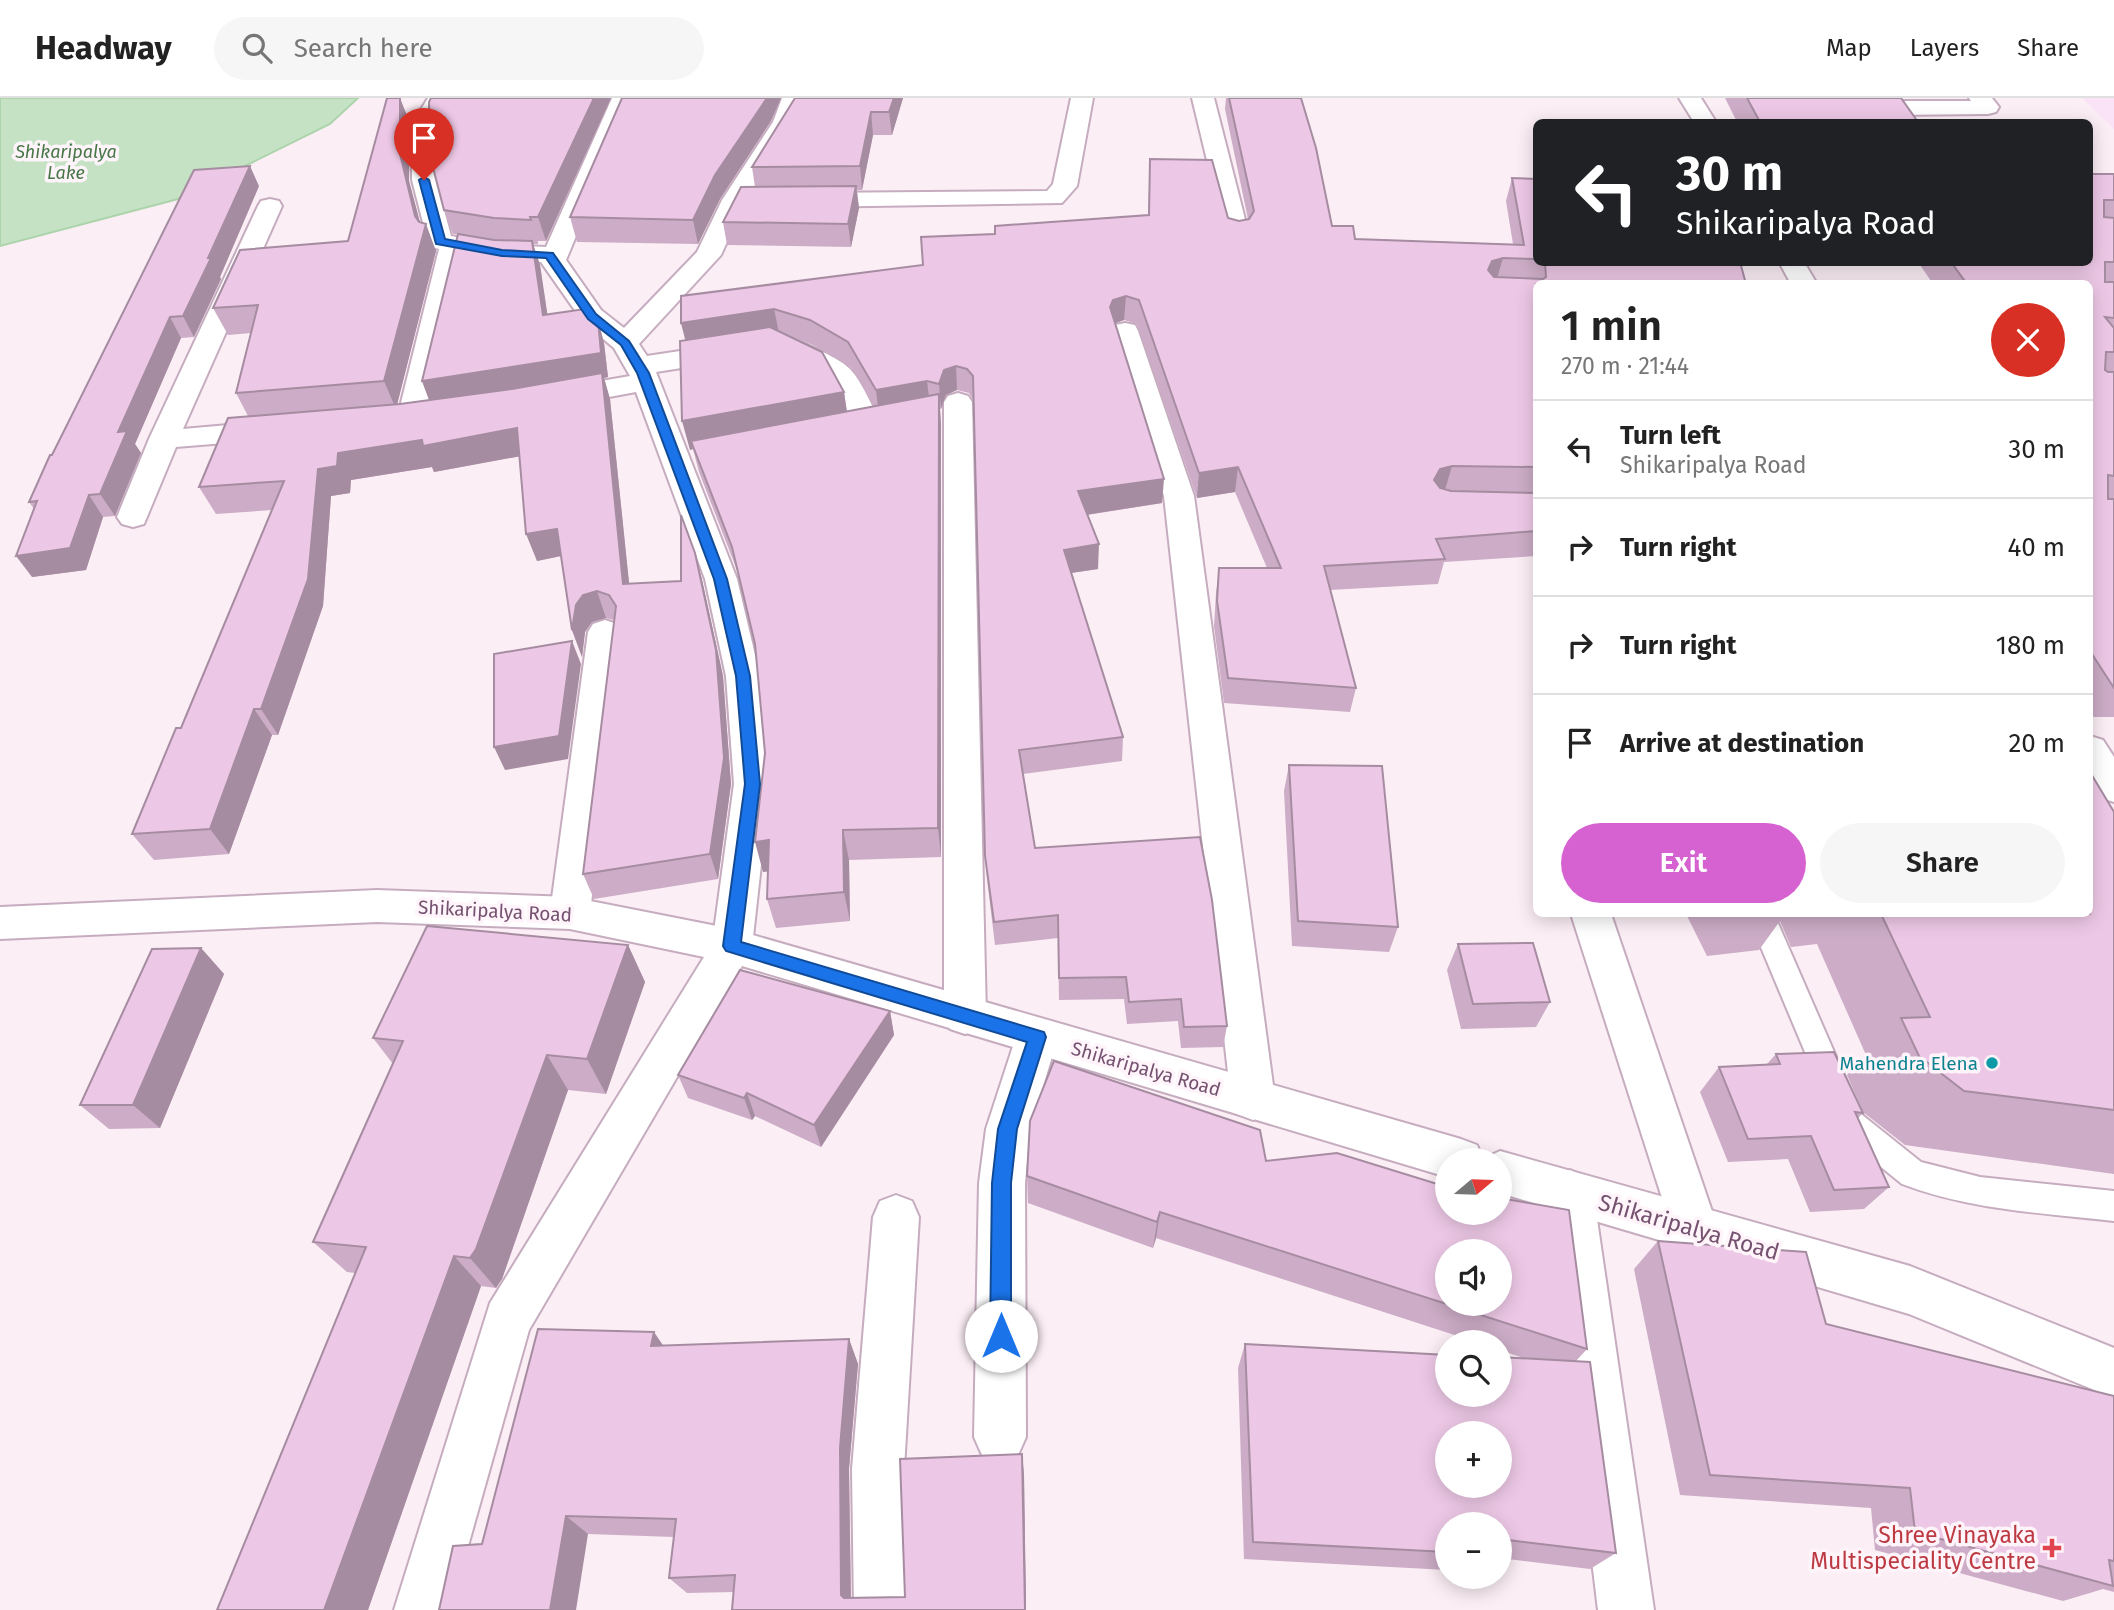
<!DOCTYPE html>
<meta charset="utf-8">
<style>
body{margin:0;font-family:"Fira Sans",sans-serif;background:#f6f6f6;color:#222;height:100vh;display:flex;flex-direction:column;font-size:26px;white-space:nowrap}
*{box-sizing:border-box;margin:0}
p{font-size:23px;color:#767676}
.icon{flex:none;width:38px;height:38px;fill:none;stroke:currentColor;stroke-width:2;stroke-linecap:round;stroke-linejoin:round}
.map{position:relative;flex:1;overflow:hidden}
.panel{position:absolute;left:1533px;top:182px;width:560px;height:637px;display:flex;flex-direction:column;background:#fff;border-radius:10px;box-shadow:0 4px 18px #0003}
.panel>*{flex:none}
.guide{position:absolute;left:1533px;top:21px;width:560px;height:147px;border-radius:10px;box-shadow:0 4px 18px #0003;background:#202124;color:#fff;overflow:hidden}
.needle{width:46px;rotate:71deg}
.controls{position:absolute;left:1435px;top:1050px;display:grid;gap:14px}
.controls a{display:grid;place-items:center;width:77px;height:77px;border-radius:50%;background:#fff;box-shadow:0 4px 18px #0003;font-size:35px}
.pin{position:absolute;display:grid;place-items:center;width:60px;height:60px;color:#fff;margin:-72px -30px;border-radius:50% 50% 50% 0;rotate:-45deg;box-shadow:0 0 7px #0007}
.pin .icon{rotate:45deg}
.me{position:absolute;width:77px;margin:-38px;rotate:0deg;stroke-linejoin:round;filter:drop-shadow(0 0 5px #0008)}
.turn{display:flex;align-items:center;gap:24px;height:147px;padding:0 28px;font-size:32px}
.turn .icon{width:91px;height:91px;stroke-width:2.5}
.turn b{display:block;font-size:49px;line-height:60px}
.round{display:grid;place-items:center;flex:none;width:74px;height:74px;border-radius:37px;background:#f6f6f6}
.overview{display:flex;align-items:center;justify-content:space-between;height:119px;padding:0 28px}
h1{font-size:42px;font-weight:600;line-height:52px}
.primary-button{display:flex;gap:14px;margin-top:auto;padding:14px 28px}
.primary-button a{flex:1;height:80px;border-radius:42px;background:#d662d1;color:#fff;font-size:28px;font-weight:600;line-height:80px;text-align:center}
.primary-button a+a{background:#f6f6f6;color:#222}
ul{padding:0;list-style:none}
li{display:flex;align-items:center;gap:21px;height:98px;padding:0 28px;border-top:2px solid #e0e0e0}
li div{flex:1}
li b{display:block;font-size:26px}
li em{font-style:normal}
header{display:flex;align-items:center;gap:42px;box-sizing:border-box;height:98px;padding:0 35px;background:#fff;border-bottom:2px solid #e0e0e0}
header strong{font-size:33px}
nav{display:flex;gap:38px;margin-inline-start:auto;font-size:24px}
.search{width:490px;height:63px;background:#f6f6f6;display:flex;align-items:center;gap:18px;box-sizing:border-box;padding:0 24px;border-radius:38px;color:#767676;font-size:26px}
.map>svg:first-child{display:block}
.commercial{fill:#fae3f7}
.water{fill:#c5e3c4;stroke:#acd4ab;stroke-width:2}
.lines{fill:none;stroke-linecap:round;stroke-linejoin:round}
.service-casing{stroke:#c6acbf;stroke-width:4}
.minor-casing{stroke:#c6acbf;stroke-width:4}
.tertiary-casing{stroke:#c6acbf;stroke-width:4}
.service{fill:#fff;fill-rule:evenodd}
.minor{fill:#fff;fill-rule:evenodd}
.tertiary{fill:#fff;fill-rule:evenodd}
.wall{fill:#ccacc6;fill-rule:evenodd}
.shaded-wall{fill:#a68ca1}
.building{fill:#edc8e6;stroke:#a68ca1;stroke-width:2;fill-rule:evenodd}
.route{fill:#1a73e8;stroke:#114b97;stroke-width:2}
.culture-dot{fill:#0f9aa8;stroke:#fef4fa;stroke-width:2.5}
.health-dot{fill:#e0444e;stroke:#fef4fa;stroke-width:2.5}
.labels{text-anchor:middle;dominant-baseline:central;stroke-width:7;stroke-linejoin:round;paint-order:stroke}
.far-water-label{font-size:18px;font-style:italic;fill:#487747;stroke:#fef4fa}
.street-label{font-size:19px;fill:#75526f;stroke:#fef4fa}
.culture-label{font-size:19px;fill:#0d838f;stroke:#fef4fa;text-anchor:end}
.near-street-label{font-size:23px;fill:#75526f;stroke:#fef4fa}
.near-health-label{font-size:23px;fill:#be3a42;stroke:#fef4fa;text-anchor:end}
</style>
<header>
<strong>Headway</strong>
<div class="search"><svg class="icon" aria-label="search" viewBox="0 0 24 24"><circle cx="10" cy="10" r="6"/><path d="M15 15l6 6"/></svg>Search here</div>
<nav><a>Map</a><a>Layers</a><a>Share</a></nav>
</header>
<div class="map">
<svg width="2114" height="1512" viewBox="0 0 2114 1512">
<rect width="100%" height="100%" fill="#fbeef5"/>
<!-- commercial -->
<polygon class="commercial" points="2082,0 2114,0 2114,31"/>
<!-- water -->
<polygon class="water" points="0,0 358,0 330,26 178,101 0,148"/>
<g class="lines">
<defs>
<path id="service" d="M1747 816H1774L1861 1016 1921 1064 1980 1079 2114 1093V1123C2043 1115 1970 1112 1902 1086L1839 1035Z"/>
<g id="minor">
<path d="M428 0H450L434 26 436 82 451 138 502 147 546 149 612 0H634L566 162 601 212 624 230 697 154 722 102 773 24 782 0H804L795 24 746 102 721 157 639 246 647 258 779 238C799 243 836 257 850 271 864 286 873 312 884 330L879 336 869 339 859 336 828 281 776 255 656 274 737 481 760 578 770 686 752 848 746 860 732 865 718 860 712 848 734 686 726 578 705 481 636 294 555 309 545 306 541 300 545 294 555 291 630 278 614 250 583 224 541 164 502 163 464 156 425 321 421 327 411 330 401 327 397 321 439 151 431 149 428 144 412 82V26Z"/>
<polygon points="1071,0 1093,0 1077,88 1062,105 805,109 796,107 793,102 796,97 805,95 1047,93 1053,86"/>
<polygon points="1192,0 1214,0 1249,137 1246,142 1237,144 1228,142 1225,137"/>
<polygon points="1679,0 1701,0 1716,24 1694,24"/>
<polygon points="1969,0 1992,0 1999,9 1996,14 1988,16 1892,17 1884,15 1881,10 1884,5 1892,3 1971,3"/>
<polygon points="270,101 279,103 282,108 183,331 273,323 283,326 288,332 283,338 273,341 176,349 144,426 133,429 122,426 117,419 149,341 258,108 261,103"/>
<polygon points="1779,164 1804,164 1817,186 1791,186"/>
<polygon points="1125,225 1135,227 1138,233 1194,398 1275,1002 1269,1016 1253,1022 1237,1016 1231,1002 1164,398 1112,233 1115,227"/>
<polygon points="958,295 968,298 972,304 986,918 980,931 965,936 950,931 944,918 944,304 948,298"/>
<polygon points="605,522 617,526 622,534 590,815 584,826 570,831 556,826 550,815 588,534 593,526"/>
<polygon points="2090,638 2103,642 2114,659 2114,704 2101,700 2090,681"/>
<polygon points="1571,816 1611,816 1718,1131 1712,1147 1695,1153 1678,1147 1672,1131"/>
<polygon points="1037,920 1052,926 1058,939 1030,1031 1025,1085 1026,1339 1018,1357 1000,1365 982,1357 974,1339 979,1085 986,1031 1016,939 1022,926"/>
<polygon points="1570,1072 1586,1079 1593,1094 1654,1512 1598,1512 1547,1094 1554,1079"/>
<polygon points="896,1097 912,1103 919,1119 904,1371 910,1512 854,1512 852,1371 873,1119 880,1103"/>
</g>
<polygon id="tertiary" points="377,792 570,799 732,831 1461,1041 1477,1047 1483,1061 1500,1053 1910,1168 2114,1250 2114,1300 1909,1216 1500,1095 1500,1062 1447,1062 1447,1079 742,868 529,1232 450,1512 394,1512 490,1205 704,859 570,831 377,824 0,841 0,809"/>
</defs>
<!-- service casing -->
<use href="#service" class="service-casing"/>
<!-- minor casing -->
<use href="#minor" class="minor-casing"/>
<!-- tertiary casing -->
<use href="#tertiary" class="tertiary-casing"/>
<!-- service -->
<use href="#service" class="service"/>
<!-- minor -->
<use href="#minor" class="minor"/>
<!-- tertiary -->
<use href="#tertiary" class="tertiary"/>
</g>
<!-- wall -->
<g class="wall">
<polygon points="433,0 611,0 546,143 538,143 538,146 533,146 540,167 547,216 598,222 604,245 608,279 604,280 610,301 629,486 681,483 695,455 702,482 723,578 731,686 718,781 594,801 583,776 614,522 606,520 592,524 585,534 582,559 572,532 561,458 537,463 520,358 434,374 432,369 351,382 350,395 331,398 323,508 278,637 272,637 229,756 154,762 132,736 181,630 272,412 216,416 199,389 248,318 236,295 251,235 228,237 213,210 348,143 410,25 409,83 420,124 436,153 397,306 429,302 422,283 458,136 453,136 444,112"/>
<polygon points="795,0 903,0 892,37 873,37 862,92 857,92 859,110 851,149 727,147 723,124 755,89 752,69"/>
<path d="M1226 0H1301L1332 128 1355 141 1513 146 1506 103 1512 80 1536 81V164H1740L1536 186V458L1444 464 1438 486 1330 492 1356 590 1350 614 1224 605 1214 528 1216 495 1219 470H1267L1235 394 1197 400 1137 226 1124 222 1115 225 1162 405 1087 417 1098 471 1071 475 1123 639 1122 663 1023 676 1035 750 1227 928 1223 949 1181 950 1178 923 1127 926 1124 901 1059 902 1058 840 995 847 987 781 985 758 973 302 969 295 957 292 946 297 941 311H940L941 327V759L849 762 850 823 776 830 767 801 768 773 763 774 765 655 755 546 740 480 699 374 693 351 690 352 686 242 681 225 923 167 995 136 1148 118 1150 61 1228 120 1239 123 1248 121 1225 11ZM793 240 813 247 851 269 874 308 847 313 844 294Z"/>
<polygon points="1725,0 1901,0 1918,24 1737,24"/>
<polygon points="771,23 720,101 698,146 577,144 570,119"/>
<polygon points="2090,76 2114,76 2114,619 2093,619 2090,613 2090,186 1933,186 1918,164 2090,164"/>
<polygon points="259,88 220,179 221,181 194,239 181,240 135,346 141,355 115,418 103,419 86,472 32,479 34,411 29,404 52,357"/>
<polygon points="1289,667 1398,829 1389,854 1292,848 1284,693"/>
<polygon points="2114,714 2114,1076 1905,1047 1863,1014 1847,977 1866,957 1817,846 1791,849 1780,823 1759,852 1707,858 1686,816 2090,816"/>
<polygon points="1458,846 1550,904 1536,929 1461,931 1447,872"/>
<polygon points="628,847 645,884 606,996 568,992 502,1181 496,1190 481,1188 368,1512 217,1512 355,1175 347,1174 313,1144 393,966 373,940"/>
<polygon points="201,850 224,876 160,1030 109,1031 80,1007"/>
<polygon points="890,913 894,937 821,1049 755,1018 752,1022 688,1000 678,977"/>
<polygon points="1776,956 1863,1015 1858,1020 1889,1089 1864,1111 1810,1114 1788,1061 1728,1064 1700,994 1719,969 1767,966"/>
<polygon points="1266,1063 1587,1251 1576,1263 1616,1455 1590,1471 1500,1460 1500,1426 1447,1426 1447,1472 1244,1461 1238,1270 1245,1246 1526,1261 1500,1252 1500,1244 1476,1244 1156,1140 1153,1150 1028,1105 1027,1078"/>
<polygon points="1658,1143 1826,1226 2114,1298 2114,1494 2103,1491 2063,1503 1875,1452 1871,1410 1680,1397 1634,1171"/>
<polygon points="849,1241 858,1266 849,1371 851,1499 905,1499 1022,1356 1024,1377 1026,1512 734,1494 687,1495 669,1480 674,1439 588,1436 482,1446 663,1248"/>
</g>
<!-- shaded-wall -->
<g class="shaded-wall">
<polygon points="400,0 410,25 409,83 423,136 426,126 436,153 396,311 384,283 415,118 400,56"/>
<polygon points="594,0 611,0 546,143 538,119"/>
<polygon points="767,0 781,0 771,23 720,101 698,146 693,122 715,77"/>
<polygon points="894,0 903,0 892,37 889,14"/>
<polygon points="871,14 873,37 862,92 860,68"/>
<polygon points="250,68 259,88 220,179 221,181 194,239 183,218"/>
<polygon points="856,88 859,110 851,149 848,126"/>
<polygon points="532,143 540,167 551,240 543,217"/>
<polygon points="1503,160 1496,184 1488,172 1492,163"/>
<polygon points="1126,198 1124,222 1113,226 1110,209 1113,202"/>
<polygon points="774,211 779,235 687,249 681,225"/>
<polygon points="170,219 181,240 135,346 141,355 115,418 100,396 118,334"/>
<polygon points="598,222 604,245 608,279 604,280 610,301 632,513 623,486 603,280 431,307 422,283"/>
<polygon points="956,268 957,292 946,297 941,311 939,286 944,272"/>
<polygon points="927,283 930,307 879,317 876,292"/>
<polygon points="844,294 848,323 691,343 693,351 690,352 682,323"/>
<polygon points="939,296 941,327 941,759 938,730"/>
<polygon points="517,330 527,357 434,374 432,369 351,382 350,395 331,398 323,508 278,637 261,611 318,371 338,355 422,342"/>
<polygon points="1452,368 1445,392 1433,395 1434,382 1440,371"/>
<polygon points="1238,369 1235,394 1197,400 1199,375"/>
<polygon points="1164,381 1162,405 1078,418 1078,393"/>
<polygon points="89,397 103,419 86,472 32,479 16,458"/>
<polygon points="557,431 566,457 537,463 526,436"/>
<polygon points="1099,446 1098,471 1064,476 1064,452"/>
<polygon points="695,455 702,482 723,578 731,686 718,781 710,756"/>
<polygon points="597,493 606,520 592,524 585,534 582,559 572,532 576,507 583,497"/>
<polygon points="572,543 581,566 568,661 505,672 494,649"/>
<polygon points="254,611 272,637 229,756 210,731"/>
<polygon points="843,732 849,762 850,823 844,794"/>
<polygon points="769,742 777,772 763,774 755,744"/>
<polygon points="628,847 645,884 606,996 587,961"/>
<polygon points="201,850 224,876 160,1030 133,1007"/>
<polygon points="890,913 894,937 821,1049 814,1027"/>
<polygon points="547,957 568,992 502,1181 496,1190 470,1160"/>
<polygon points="747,995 755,1018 752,1022 744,1000"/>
<polygon points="1160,1114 1156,1140 1153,1150 1157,1124"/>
<polygon points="454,1158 481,1188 368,1512 324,1512"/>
<polygon points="654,1234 671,1259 651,1248"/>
<polygon points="849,1241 858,1266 849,1371 851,1512 841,1497 840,1350"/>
<polygon points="1022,1356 1024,1377 1026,1512 1025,1512"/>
<polygon points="566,1418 588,1436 576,1512 550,1512"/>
</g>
<!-- building -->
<g class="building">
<polygon points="387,0 400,0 400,56 415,118 419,124 426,126 384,283 236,295 258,207 213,210 240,152 348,143"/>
<polygon points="431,0 594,0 538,119 530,119 531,122 494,120 444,112 430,58 429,4"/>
<polygon points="622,0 767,0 715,77 693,122 570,119"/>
<polygon points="795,0 894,0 889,14 871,14 860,68 752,69"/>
<polygon points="1229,0 1301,0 1316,50 1332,128 1353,128 1355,141 1524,147 1512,80 1536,81 1536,161 1503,160 1492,163 1488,172 1494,179 1543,181 1546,179 1545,164 1740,164 1746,186 1536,186 1536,369 1452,368 1440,371 1434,382 1440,390 1451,393 1536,395 1536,433 1436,441 1445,461 1324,468 1356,590 1228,580 1217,503 1219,470 1281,470 1238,369 1199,375 1139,202 1126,198 1113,202 1110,209 1164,381 1078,393 1099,446 1064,452 1123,639 1019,652 1035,750 1200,739 1212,802 1227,928 1184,929 1181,901 1129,904 1126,879 1059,880 1058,817 994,824 985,758 973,278 967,271 956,268 944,272 939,286 927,283 876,292 848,244 810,222 774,211 681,225 681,198 923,167 921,139 995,136 995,128 1149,117 1150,61 1212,62 1228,120 1239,123 1249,121 1254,113"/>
<polygon points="1747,0 1901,0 1918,24 1760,24"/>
<polygon points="250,68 208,160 211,160 183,218 170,219 118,334 127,333 100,396 89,397 70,450 16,458 37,403 29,404 50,357 52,357 194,72"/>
<polygon points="2090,76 2114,76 2114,102 2104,102 2104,119 2114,120 2114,164 2105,164 2105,184 2114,184 2114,220 2105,219 2114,230 2114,254 2106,254 2105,272 2108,274 2114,274 2114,378 2108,377 2108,401 2114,401 2114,590 2090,553 2090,186 1967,186 1951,164 2090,164"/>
<polygon points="856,88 848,126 723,124 741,89"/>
<polygon points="458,136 494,142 532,143 543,217 585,211 598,222 601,255 422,283"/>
<polygon points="770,229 822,254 844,294 682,323 680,243"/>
<polygon points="602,275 623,486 681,483 681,417 695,455 716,552 724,660 710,756 583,776 616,508 609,497 597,493 583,497 576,507 572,532 557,431 526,436 517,330 423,348 422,342 338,355 337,368 318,371 308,481 261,611 254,611 210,731 132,736 176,630 181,630 284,383 199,389 228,320 400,306 512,291"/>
<polygon points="939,296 938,730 843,732 844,794 767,801 769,742 755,744 765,655 755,546 732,449 691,343"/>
<polygon points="572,543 559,638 494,649 494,556"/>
<polygon points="1289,667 1382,668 1398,829 1298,823"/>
<polygon points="2090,674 2114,714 2114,1012 1964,993 1919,958 1901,920 1930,919 1881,816 2090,816"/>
<polygon points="427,828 628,847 587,961 547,957 476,1151 470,1160 454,1158 324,1512 217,1512 366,1149 313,1144 403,943 373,940"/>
<polygon points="1533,845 1550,904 1473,906 1458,846"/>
<polygon points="201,850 133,1007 80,1007 152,851"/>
<polygon points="740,872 890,913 814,1027 747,995 744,1000 678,977"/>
<polygon points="1834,954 1863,1015 1855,1014 1889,1089 1834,1092 1811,1038 1748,1041 1719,969 1780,966 1776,956"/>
<path d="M1054 963 1260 1032 1266 1063 1337 1055 1447 1089V1115H1500V1100L1569 1112 1587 1251 1160 1114 1157 1124 1027 1078 1030 1023ZM1447 1153H1500V1206H1447Z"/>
<polygon points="1658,1143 1806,1154 1826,1226 2114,1298 2114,1463 2109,1462 2113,1488 1915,1434 1910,1390 1710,1377"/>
<polygon points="538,1231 654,1234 651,1248 849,1241 840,1350 841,1497 844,1500 905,1499 900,1361 1022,1356 1025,1512 732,1512 735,1477 669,1480 676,1421 566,1418 550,1512 439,1512 453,1448 482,1446"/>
<path d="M1245 1246 1447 1257V1297H1500V1259L1590 1264 1616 1455 1500 1441V1426H1447V1454L1253 1444ZM1447 1335H1500V1388H1447Z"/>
</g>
<!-- route -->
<polygon class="route" points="424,79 429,82 445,141 502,152 553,155 596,216 629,243 649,275 727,481 750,578 760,686 741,844 1044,934 1046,939 1017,1031 1011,1085 1011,1238 1008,1245 1001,1248 993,1245 990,1238 992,1085 998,1031 1027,944 726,853 723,848 745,686 736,578 714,481 637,275 621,247 588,221 546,160 502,158 436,146 419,82"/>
<!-- markers -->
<circle class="culture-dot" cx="1992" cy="965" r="7"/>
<path class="health-dot" d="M2048.5 1439.5h7v7h7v7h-7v7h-7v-7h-7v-7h7z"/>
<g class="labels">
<!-- far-water labels -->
<g class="far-water-label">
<text x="66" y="54">Shikaripalya<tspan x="66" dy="21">Lake</tspan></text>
</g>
<!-- street labels -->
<g class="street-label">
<text transform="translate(495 813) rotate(3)">Shikaripalya Road</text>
<text transform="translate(1146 971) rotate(16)">Shikaripalya Road</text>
</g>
<!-- culture labels -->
<g class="culture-label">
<text x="1978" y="965">Mahendra Elena</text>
</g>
<!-- near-street labels -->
<g class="near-street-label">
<text transform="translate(1689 1129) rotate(16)">Shikaripalya Road</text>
</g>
<!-- near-health labels -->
<g class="near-health-label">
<text x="2036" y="1437">Shree Vinayaka<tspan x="2036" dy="26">Multispeciality Centre</tspan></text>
</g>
</g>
</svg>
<div class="controls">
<a><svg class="needle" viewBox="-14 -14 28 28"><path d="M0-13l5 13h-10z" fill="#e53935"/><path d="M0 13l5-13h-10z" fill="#767676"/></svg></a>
<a><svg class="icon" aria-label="sound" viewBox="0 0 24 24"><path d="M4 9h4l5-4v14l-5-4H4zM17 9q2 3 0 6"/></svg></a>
<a><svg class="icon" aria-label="search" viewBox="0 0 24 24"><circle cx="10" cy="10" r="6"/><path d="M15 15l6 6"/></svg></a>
<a>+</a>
<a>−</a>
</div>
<div class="pin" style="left:424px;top:82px;background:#d93025"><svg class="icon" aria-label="arrive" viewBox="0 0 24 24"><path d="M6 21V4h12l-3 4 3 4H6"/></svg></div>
<svg class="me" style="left:1001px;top:1238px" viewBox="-20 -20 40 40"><circle r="19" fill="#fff"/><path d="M0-13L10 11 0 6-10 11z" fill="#1a73e8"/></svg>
<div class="guide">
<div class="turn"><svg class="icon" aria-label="left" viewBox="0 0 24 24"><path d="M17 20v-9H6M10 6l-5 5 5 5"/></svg><div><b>30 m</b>Shikaripalya Road</div></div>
</div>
<section class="panel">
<div class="overview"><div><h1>1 min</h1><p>270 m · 21:44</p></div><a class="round" style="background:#d93025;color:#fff"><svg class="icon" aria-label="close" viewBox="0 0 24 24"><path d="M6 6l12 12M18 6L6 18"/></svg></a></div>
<ul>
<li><svg class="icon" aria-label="left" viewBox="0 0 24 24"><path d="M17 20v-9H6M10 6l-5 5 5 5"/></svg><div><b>Turn left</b><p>Shikaripalya Road</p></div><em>30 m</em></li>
<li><svg class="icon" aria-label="right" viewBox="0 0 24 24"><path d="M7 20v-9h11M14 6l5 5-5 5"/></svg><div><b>Turn right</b></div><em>40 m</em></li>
<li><svg class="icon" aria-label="right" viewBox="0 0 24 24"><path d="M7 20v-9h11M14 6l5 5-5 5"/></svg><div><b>Turn right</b></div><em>180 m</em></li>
<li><svg class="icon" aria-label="arrive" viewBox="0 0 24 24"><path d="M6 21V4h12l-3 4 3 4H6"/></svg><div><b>Arrive at destination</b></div><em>20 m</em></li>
</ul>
<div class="primary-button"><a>Exit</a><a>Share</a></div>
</section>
</div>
